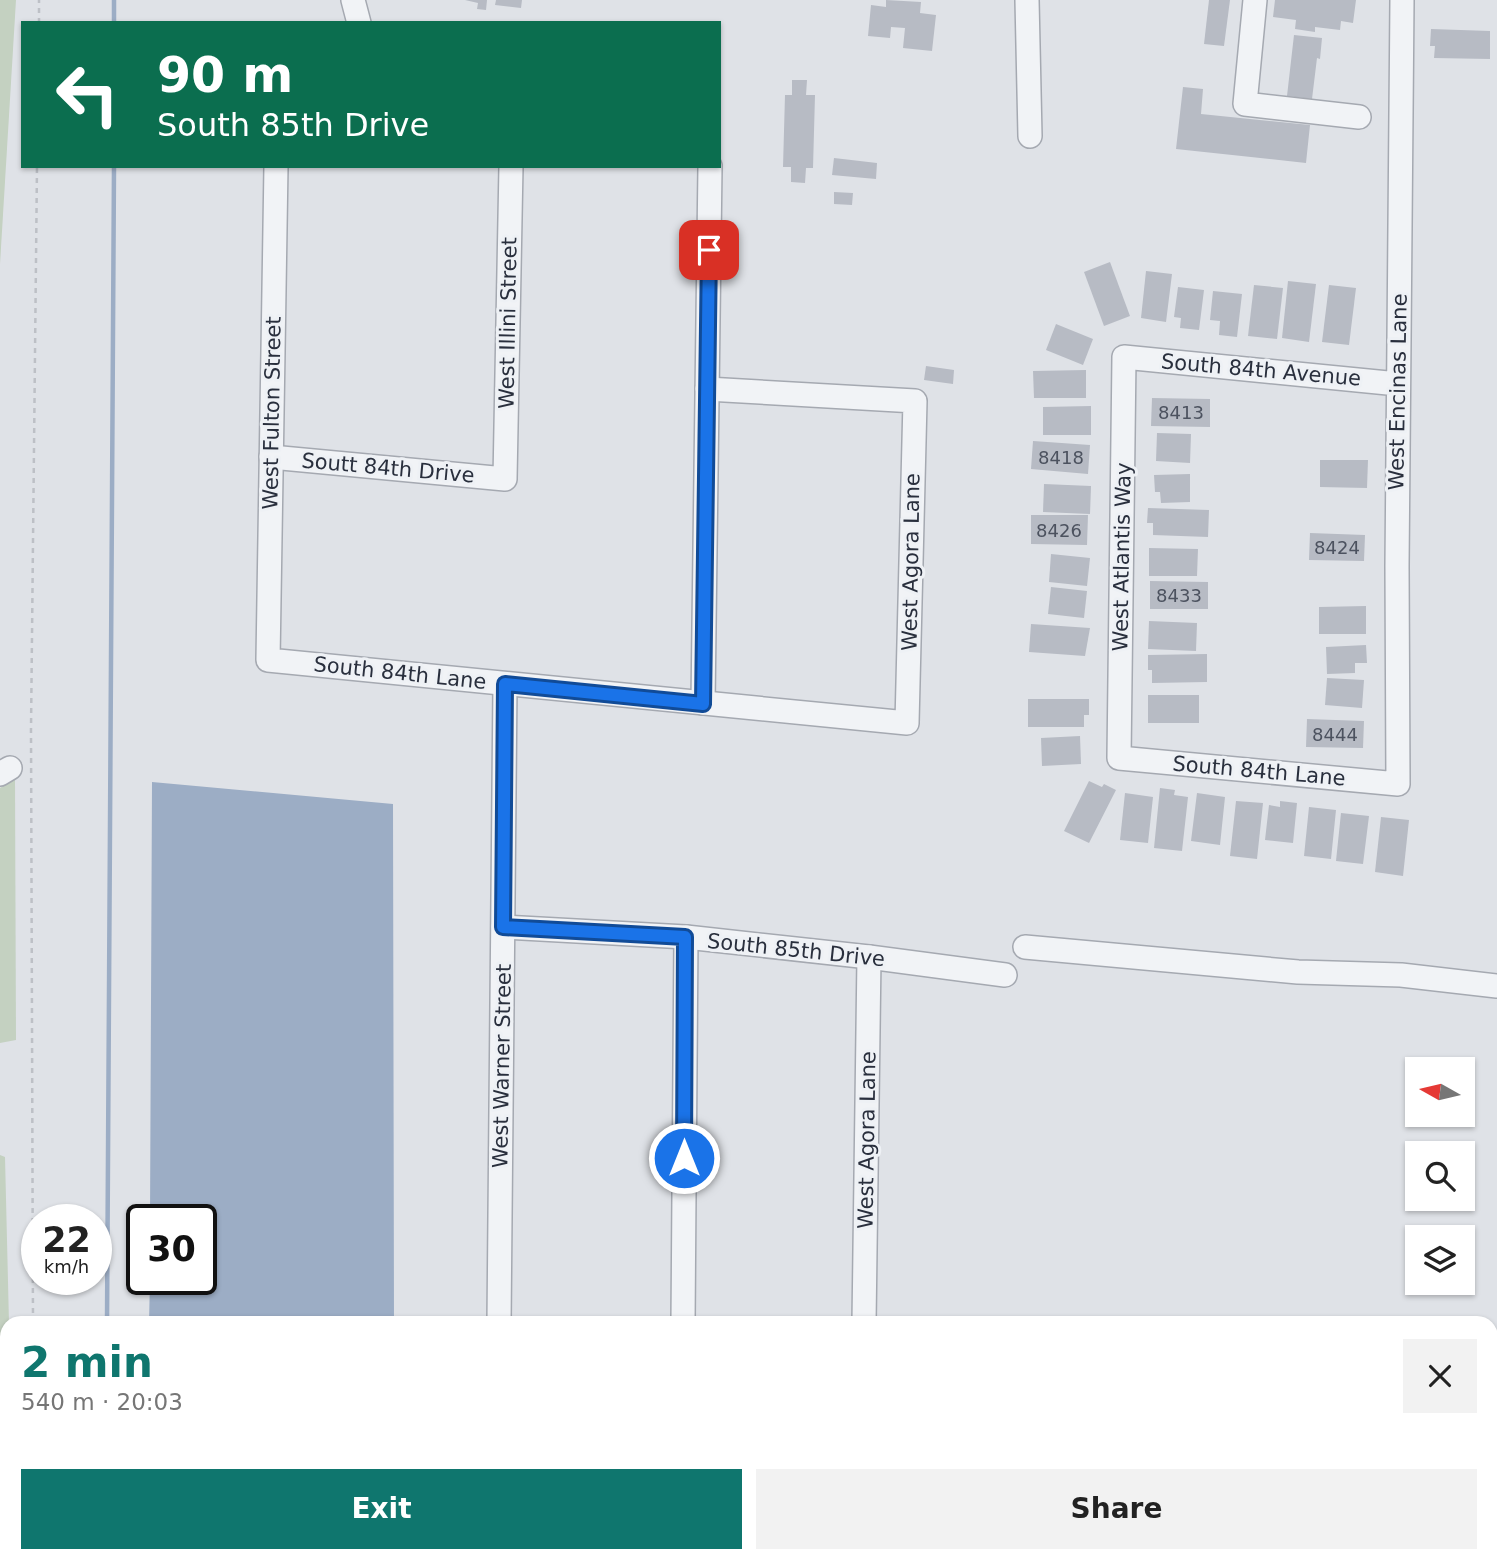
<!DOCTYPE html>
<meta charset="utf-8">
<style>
body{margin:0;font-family:"DejaVu Sans",sans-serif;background:#f2f2f2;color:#222;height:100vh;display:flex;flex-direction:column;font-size:26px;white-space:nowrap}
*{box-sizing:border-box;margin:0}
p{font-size:23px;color:#767676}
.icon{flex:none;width:38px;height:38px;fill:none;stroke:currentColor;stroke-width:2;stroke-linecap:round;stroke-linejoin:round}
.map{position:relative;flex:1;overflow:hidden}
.panel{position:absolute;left:0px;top:1316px;width:1498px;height:247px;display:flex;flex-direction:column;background:#fff;border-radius:21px 21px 0 0;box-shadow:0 2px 5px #0004}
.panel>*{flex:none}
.top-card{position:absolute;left:21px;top:21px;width:700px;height:147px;border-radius:0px;box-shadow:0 2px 5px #0004;background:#0b6e4f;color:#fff;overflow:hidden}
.needle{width:46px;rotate:278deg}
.fabs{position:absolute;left:1405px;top:1057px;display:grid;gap:14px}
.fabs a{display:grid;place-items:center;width:70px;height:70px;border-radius:0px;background:#fff;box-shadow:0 2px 5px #0004;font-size:35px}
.speed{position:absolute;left:21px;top:1204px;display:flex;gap:14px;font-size:35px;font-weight:700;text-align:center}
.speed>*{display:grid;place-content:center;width:91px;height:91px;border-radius:50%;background:#fff;box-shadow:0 2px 5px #0004;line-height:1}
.speed small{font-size:18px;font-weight:400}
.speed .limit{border:4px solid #111;border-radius:10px;background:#fff;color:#111}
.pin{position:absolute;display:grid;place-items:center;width:60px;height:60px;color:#fff;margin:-30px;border-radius:14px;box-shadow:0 4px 10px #0006}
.me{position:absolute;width:77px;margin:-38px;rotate:0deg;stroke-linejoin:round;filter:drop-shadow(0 0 5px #0008)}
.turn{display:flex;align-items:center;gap:24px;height:147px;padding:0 21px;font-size:32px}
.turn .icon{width:91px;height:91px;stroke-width:2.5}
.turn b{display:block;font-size:49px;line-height:60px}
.round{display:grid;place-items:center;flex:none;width:74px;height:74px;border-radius:0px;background:#f2f2f2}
.summary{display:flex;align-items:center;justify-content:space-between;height:119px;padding:0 21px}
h1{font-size:42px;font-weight:800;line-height:52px;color:#0f766e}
.action{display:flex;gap:14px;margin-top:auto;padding:14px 21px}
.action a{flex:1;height:80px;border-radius:0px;background:#0f766e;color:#fff;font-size:28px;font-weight:800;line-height:80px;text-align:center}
.action a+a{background:#f2f2f2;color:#222}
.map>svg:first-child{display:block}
.green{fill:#c4d1c1}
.water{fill:#9cadc5}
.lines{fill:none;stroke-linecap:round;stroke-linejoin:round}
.stream{stroke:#9cadc5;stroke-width:4.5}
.building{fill:#b7bbc4}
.minor-casing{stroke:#a5a9b1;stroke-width:26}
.path{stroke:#bdc0c6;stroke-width:2.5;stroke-dasharray:5 5;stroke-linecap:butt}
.minor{stroke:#f1f3f6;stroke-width:23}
.route-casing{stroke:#114b97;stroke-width:18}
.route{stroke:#1a73e8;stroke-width:12}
.labels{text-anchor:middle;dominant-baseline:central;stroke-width:6;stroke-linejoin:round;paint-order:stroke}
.number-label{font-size:18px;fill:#4c525f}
.street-label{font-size:21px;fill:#292f3d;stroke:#eef1f5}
</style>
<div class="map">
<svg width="1497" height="1562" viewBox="0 0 1497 1562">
<rect width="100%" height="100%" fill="#dfe2e7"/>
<!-- green -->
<g class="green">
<polygon points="0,0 16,0 0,264"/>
<polygon points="15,778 16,1040 0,1043 0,788"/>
<polygon points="0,1155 5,1157 9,1323 7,1323 7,1556 16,1556 16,1562 0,1562"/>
</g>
<!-- water -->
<g class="water">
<polygon points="152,782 393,804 394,1323 149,1323 150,1279 201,1279 201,1220 150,1220"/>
<polygon points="148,1556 295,1556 294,1562 148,1562"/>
</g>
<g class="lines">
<!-- stream -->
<g class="stream">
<polyline points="114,0 114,23"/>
<polyline points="107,1323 114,166"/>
<polyline points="105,1562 105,1556"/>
</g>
</g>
<!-- building -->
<g class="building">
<polygon points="465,0 487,0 486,10 477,9 478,3"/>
<polygon points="496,0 522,0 521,8 495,5"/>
<polygon points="886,0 921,2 920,13 936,15 932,51 903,48 905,28 891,27 890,38 868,36 871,5 886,7"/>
<polygon points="1209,0 1230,0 1224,46 1204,44"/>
<polygon points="1275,0 1356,0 1353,23 1341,21 1340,30 1315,27 1315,32 1295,29 1296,20 1273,17"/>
<polygon points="1431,29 1490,31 1490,59 1434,58 1435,46 1430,46"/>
<polygon points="1294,35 1322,38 1320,59 1317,58 1312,99 1287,96"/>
<polygon points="792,80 807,80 806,95 815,95 813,168 806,168 805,183 791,182 791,167 783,167 785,95 792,95"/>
<polygon points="1183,87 1203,89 1201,114 1310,125 1306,163 1176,149"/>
<polygon points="834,158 877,163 876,179 832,175"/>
<polygon points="834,192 853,193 852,205 834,204"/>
<polygon points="1110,262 1130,316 1104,326 1084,272"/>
<polygon points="1146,271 1172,274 1166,322 1141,318"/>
<polygon points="1288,281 1316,284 1309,342 1282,338"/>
<polygon points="1254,285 1283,288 1277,339 1248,336"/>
<polygon points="1329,285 1356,288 1349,345 1322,342"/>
<polygon points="1178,287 1204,290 1199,330 1180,328 1181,318 1174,317"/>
<polygon points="1213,291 1242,294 1237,337 1219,335 1220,321 1210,320"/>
<polygon points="1056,324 1093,339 1083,365 1046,350"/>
<polygon points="926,366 954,370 953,384 924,380"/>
<polygon points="1086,370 1086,398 1034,398 1033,371"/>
<polygon points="1152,398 1210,399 1210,427 1151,426"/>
<polygon points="1091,406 1091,435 1043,435 1043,407"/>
<polygon points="1157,433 1191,434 1190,463 1156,461"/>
<polygon points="1033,441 1090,445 1088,474 1031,469"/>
<polygon points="1320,460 1368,460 1367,488 1320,487"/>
<polygon points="1190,474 1190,502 1161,503 1160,492 1155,492 1154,475"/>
<polygon points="1044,484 1091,486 1090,514 1043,512"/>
<polygon points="1148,508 1209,510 1208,537 1153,535 1153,523 1147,523"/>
<polygon points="1031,515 1088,515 1087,545 1031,544"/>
<polygon points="1310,533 1365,535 1364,561 1309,560"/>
<polygon points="1149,548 1198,549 1197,576 1149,576"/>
<polygon points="1051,554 1090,558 1087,586 1049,582"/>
<polygon points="1150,581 1208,582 1208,609 1150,609"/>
<polygon points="1051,587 1087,591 1084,618 1048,614"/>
<polygon points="1366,606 1366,634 1319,634 1319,607"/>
<polygon points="1149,621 1197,623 1196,651 1148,649"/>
<polygon points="1031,624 1090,628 1085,656 1029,652"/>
<polygon points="1366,645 1367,663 1355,663 1355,673 1327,674 1326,647"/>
<polygon points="1207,654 1207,682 1152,683 1152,670 1148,670 1148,655"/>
<polygon points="1327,678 1364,680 1362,708 1325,705"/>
<rect x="1148" y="695" width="51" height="28"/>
<polygon points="1028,699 1089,699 1089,715 1084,715 1084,727 1028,727"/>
<polygon points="1307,719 1364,721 1363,748 1306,747"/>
<polygon points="1080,736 1081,764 1042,766 1041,738"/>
<polygon points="1089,781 1102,787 1104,784 1116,790 1089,843 1064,831"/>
<polygon points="1160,788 1175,790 1174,795 1188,797 1182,851 1154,848"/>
<polygon points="1125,793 1153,797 1148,843 1120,840"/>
<polygon points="1197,793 1225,797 1220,845 1191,841"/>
<polygon points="1236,801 1263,803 1257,859 1230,856"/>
<polygon points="1280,801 1297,803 1293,843 1265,840 1269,805 1280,807"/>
<polygon points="1309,807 1336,810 1331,859 1304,856"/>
<polygon points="1341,813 1369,816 1363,864 1336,861"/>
<polygon points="1381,817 1409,820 1403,876 1375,872"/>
</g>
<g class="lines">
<defs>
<g id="minor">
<polyline points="353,0 359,23"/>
<polyline points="1027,0 1030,136"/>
<polyline points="1255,0 1245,104 1359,117"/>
<polyline points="276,166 268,660 907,723 915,401 707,389"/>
<polyline points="1398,384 1124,357 1119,758 1398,784 1397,566 1402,0"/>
<polyline points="271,457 505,479 511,166"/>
<polyline points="703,703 710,166"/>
<polyline points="0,774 10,768"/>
<polyline points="503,927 686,937 869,957 1005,975"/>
<polyline points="1025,947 1298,972 1401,975 1497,986"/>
<polyline points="499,1323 505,684"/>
<polyline points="683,1323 686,937"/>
<polyline points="864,1323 869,957"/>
<polyline points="452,1562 456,1556"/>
<polyline points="681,1562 681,1556"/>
<polyline points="861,1562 861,1556"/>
</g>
</defs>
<!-- minor casing -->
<use href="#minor" class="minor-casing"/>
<!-- path -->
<g class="path">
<polyline points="39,23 39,0"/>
<polyline points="33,1323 31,730 37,166"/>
<polyline points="32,1562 32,1556"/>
</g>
<!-- minor -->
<use href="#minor" class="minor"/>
</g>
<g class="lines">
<defs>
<polyline id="route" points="684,1158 685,937 503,927 505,684 703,704 709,250"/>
</defs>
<!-- route casing -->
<use href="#route" class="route-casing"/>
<!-- route -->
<use href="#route" class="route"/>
</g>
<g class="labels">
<!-- number labels -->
<g class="number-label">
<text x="1181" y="412">8413</text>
<text x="1061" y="457">8418</text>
<text x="1059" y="530">8426</text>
<text x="1337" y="547">8424</text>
<text x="1179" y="595">8433</text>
<text x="1335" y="734">8444</text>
</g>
<!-- street labels -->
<g class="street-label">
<text transform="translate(508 323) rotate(-89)">West Illini Street</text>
<text transform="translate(1261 370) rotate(5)">South 84th Avenue</text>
<text transform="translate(1398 392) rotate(-89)">West Encinas Lane</text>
<text transform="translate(272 413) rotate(-89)">West Fulton Street</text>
<text transform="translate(388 468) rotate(5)">Soutt 84th Drive</text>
<text transform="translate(1122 557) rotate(-89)">West Atlantis Way</text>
<text transform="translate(911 562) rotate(-89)">West Agora Lane</text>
<text transform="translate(400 673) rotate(6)">South 84th Lane</text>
<text transform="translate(1259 771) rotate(5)">South 84th Lane</text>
<text transform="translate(796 950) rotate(6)">South 85th Drive</text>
<text transform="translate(502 1066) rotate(-89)">West Warner Street</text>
<text transform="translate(867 1140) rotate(-89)">West Agora Lane</text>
</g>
</g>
</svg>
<div class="fabs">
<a><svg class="needle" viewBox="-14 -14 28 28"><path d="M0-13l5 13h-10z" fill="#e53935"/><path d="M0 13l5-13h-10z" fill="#767676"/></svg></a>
<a><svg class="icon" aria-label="search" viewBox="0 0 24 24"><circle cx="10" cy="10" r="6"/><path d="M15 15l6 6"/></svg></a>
<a><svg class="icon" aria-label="layers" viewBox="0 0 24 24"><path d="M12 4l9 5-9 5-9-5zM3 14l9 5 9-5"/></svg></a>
</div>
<div class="speed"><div>22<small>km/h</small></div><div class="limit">30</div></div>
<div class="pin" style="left:709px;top:250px;background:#d93025"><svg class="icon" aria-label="arrive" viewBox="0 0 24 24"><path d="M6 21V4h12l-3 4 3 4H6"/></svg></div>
<svg class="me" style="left:684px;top:1158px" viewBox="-20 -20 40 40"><circle r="17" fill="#1a73e8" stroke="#fff" stroke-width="3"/><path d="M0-11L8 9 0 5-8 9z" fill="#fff"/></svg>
<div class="top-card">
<div class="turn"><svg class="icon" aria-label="left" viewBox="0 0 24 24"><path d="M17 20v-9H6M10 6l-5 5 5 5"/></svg><div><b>90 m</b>South 85th Drive</div></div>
</div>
<section class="panel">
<div class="summary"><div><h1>2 min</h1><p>540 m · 20:03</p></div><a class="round"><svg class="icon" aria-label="close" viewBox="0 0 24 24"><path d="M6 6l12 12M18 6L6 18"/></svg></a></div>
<div class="action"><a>Exit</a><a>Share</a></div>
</section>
</div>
